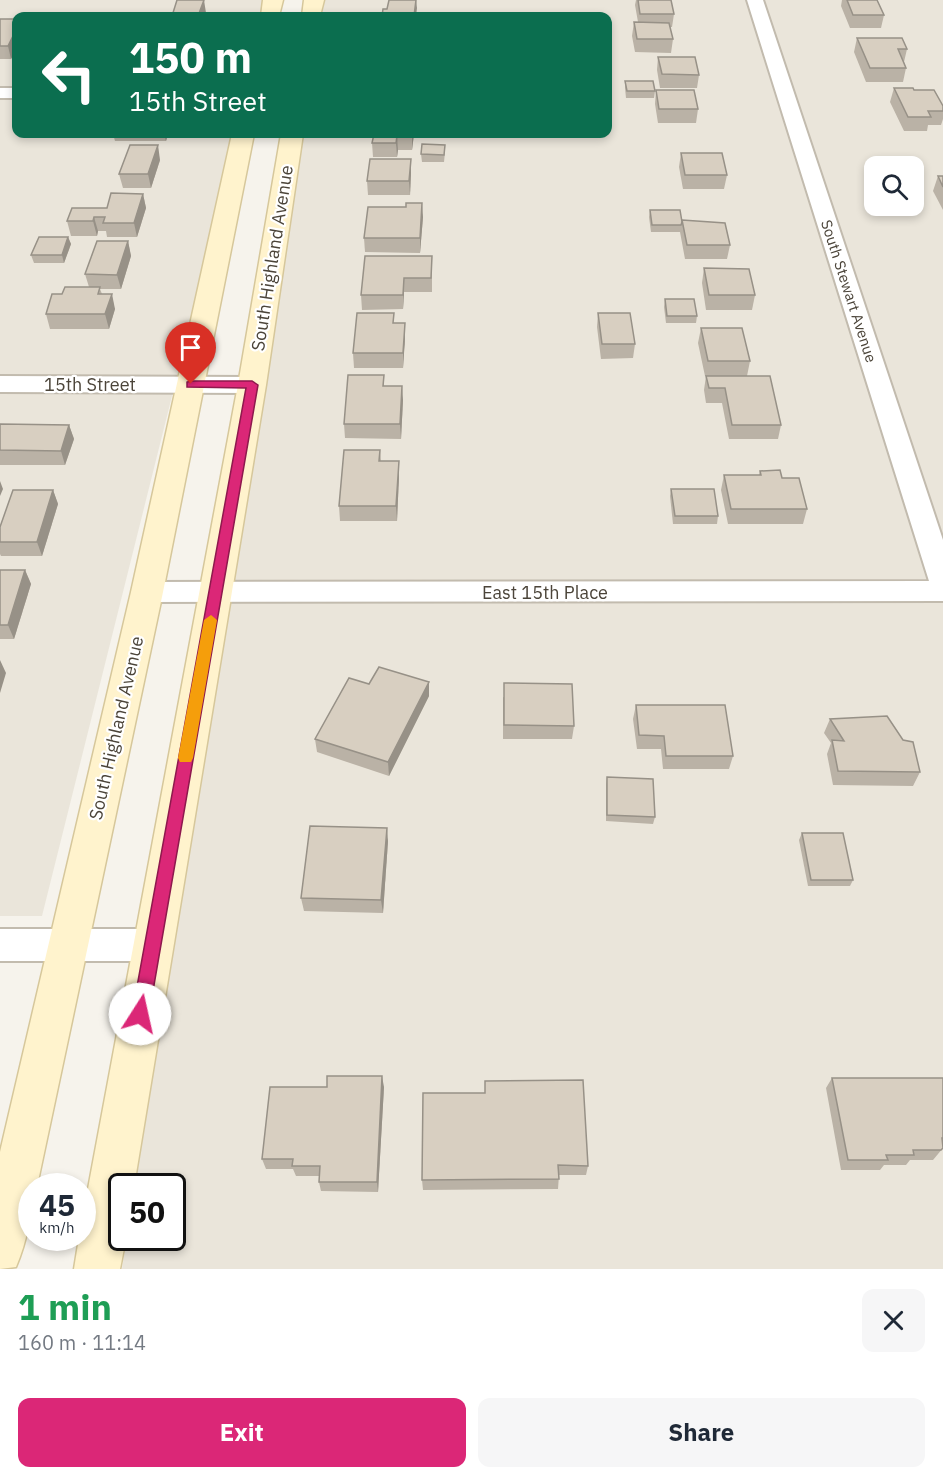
<!DOCTYPE html>
<meta charset="utf-8">
<style>
body{margin:0;font-family:"IBM Plex Sans",sans-serif;background:#f6f6f7;color:#1f2937;height:100vh;display:flex;flex-direction:column;font-size:22px;white-space:nowrap}
*{box-sizing:border-box;margin:0}
p{font-size:20px;color:#747a83}
.icon{flex:none;width:33px;height:33px;fill:none;stroke:currentColor;stroke-width:2;stroke-linecap:round;stroke-linejoin:round}
.map{position:relative;height:1269px;overflow:hidden}
.drawer{display:flex;flex-direction:column;background:#fff;flex:1}
.drawer>*{flex:none}
.top-card{position:absolute;left:12px;top:12px;width:600px;height:126px;border-radius:12px;box-shadow:0 3px 9px #0003;background:#0b6e4f;color:#fff;overflow:hidden}
.buttons{position:absolute;left:864px;top:156px;display:grid;gap:12px}
.buttons a{display:grid;place-items:center;width:60px;height:60px;border-radius:12px;background:#fff;box-shadow:0 3px 9px #0003;font-size:30px}
.speed{position:absolute;left:18px;top:1173px;display:flex;gap:12px;font-size:30px;font-weight:700;text-align:center}
.speed>*{display:grid;place-content:center;width:78px;height:78px;border-radius:50%;background:#fff;box-shadow:0 3px 9px #0003;line-height:1}
.speed small{font-size:15px;font-weight:400}
.speed .limit{border:3px solid #111;border-radius:9px;background:#fff;color:#111}
.pin{position:absolute;display:grid;place-items:center;width:51px;height:51px;color:#fff;margin:-62px -26px;border-radius:50% 50% 50% 0;rotate:-45deg;box-shadow:0 0 6px #0007}
.pin .icon{rotate:45deg}
.me{position:absolute;width:66px;margin:-33px;rotate:10deg;stroke-linejoin:round;filter:drop-shadow(0 0 4px #0008)}
.turn{display:flex;align-items:center;gap:21px;height:126px;padding:0 18px;font-size:27px}
.turn .icon{width:78px;height:78px;stroke-width:2.5}
.turn b{display:block;font-size:42px;line-height:51px}
.round{display:grid;place-items:center;flex:none;width:63px;height:63px;border-radius:12px;background:#f6f6f7}
.summary{display:flex;align-items:center;justify-content:space-between;height:102px;padding:0 18px}
h1{font-size:36px;font-weight:700;line-height:45px;color:#1e9e55}
.button{display:flex;gap:12px;margin-top:auto;padding:12px 18px}
.button a{flex:1;height:69px;border-radius:12px;background:#db2777;color:#fff;font-size:24px;font-weight:700;line-height:69px;text-align:center}
.button a+a{background:#f6f6f7;color:#1f2937}
.map>svg:first-child{display:block}
.residential{fill:#eae5da;fill-rule:evenodd}
.lines{fill:none;stroke-linecap:round;stroke-linejoin:round}
.minor-casing{stroke:#c2bbae;stroke-width:4}
.secondary-casing{stroke:#d6c79b;stroke-width:3}
.minor{fill:#fff;fill-rule:evenodd}
.secondary{fill:#fff3cd;fill-rule:evenodd}
.wall{fill:#bab2a6}
.shaded-wall{fill:#979187}
.building{fill:#d8cfc1;stroke:#979187;stroke-width:1.5}
.route{fill:#db2777;stroke:#8e194d;stroke-width:1.5}
.slow{fill:#f59e0b}
.labels{text-anchor:middle;dominant-baseline:central;stroke-width:4.5;stroke-linejoin:round;paint-order:stroke}
.far-street-label{font-size:15px;fill:#4b4439;stroke:#fff}
.street-label{font-size:18px;fill:#4b4439;stroke:#fff}
</style>
<div class="map">
<svg width="943" height="1269" viewBox="0 0 943 1269">
<rect width="100%" height="100%" fill="#f6f3ec"/>
<!-- residential -->
<g class="residential">
<polygon points="0,0 265,0 261,16 16,16 16,134 234,134 178,372 42,916 0,916"/>
<path d="M315 0H943V582L227 584 295 134H608V16H312ZM874 166H914V206H874Z"/>
<polygon points="943,602 943,1269 122,1269 127,1238 172,1238 172,1186 135,1186 226,603"/>
</g>
<g class="lines">
<defs>
<g id="minor">
<polygon points="747,0 763,0 943,540 943,601 147,602 137,599 133,592 137,585 147,582 929,581"/>
<rect x="0" y="88" width="16" height="10"/>
<polygon points="0,376 252,377 260,380 264,385 260,390 252,393 0,392"/>
<polygon points="0,929 152,929 164,934 169,945 164,956 152,961 0,961"/>
</g>
<g id="secondary">
<polygon points="263,0 283,0 279,16 261,16"/>
<polygon points="304,0 324,0 320,16 302,16"/>
<path d="M232 134H254L163 592 37 1186H32C32 1215 27 1241 16 1267L0 1269V1152L131 592Z"/>
<polygon points="281,134 303,134 266,385 134,1186 122,1186 122,1238 126,1238 120,1269 74,1269 79,1238 82,1238 82,1221 238,385"/>
</g>
</defs>
<!-- minor casing -->
<use href="#minor" class="minor-casing"/>
<!-- secondary casing -->
<use href="#secondary" class="secondary-casing"/>
<!-- minor -->
<use href="#minor" class="minor"/>
<!-- secondary -->
<use href="#secondary" class="secondary"/>
</g>
<!-- wall -->
<g class="wall">
<polygon points="636,0 671,0 674,14 672,27 670,27 673,39 671,53 635,52 632,36 634,22 638,22 635,5"/>
<polygon points="842,0 877,0 884,15 881,28 850,28 841,6"/>
<polygon points="0,19 16,19 16,50 11,59 0,59"/>
<polygon points="857,38 907,49 904,62 906,68 903,82 866,82 854,52"/>
<polygon points="658,57 699,75 697,88 660,88 657,70"/>
<polygon points="625,81 655,91 654,98 626,98 625,88"/>
<polygon points="894,88 914,90 943,106 943,119 941,125 928,125 927,131 904,131 890,102"/>
<polygon points="656,90 698,109 696,123 658,123 655,104"/>
<polygon points="113,134 168,134 166,141 115,141"/>
<polygon points="374,134 414,134 412,150 398,150 397,157 373,157 372,143"/>
<polygon points="445,152 444,162 422,162 421,154"/>
<polygon points="681,153 727,175 724,189 683,189 679,167"/>
<polygon points="160,160 151,188 123,188 119,174"/>
<polygon points="411,173 410,195 368,195 367,181"/>
<polygon points="938,176 943,176 943,210 933,191"/>
<polygon points="143,194 146,208 137,237 107,237 106,231 98,231 97,236 71,236 67,221 107,208"/>
<polygon points="650,210 682,222 730,245 727,259 685,259 680,232 651,232 649,217"/>
<polygon points="423,217 420,253 365,252 364,238"/>
<polygon points="68,237 71,244 64,263 34,263 31,255"/>
<polygon points="128,241 131,256 121,289 100,289 102,294 115,309 109,329 50,329 46,314 62,294 89,287 85,274"/>
<polygon points="432,256 432,292 404,292 403,309 362,310 361,295"/>
<polygon points="704,268 755,295 752,310 706,310 702,283"/>
<polygon points="665,299 697,316 696,323 666,323 664,307"/>
<polygon points="598,313 635,344 633,358 601,359 597,327"/>
<polygon points="405,323 405,338 403,368 354,368 353,353"/>
<polygon points="701,328 750,361 747,376 781,425 778,439 729,439 722,403 706,403 704,390 706,376 705,376 698,343"/>
<polygon points="384,375 384,386 403,400 401,439 345,438 344,424"/>
<polygon points="0,424 69,425 74,439 65,465 0,465"/>
<polygon points="380,450 381,461 399,476 397,521 340,521 339,506"/>
<polygon points="760,471 782,478 807,509 803,524 728,524 721,490 724,475 759,475"/>
<polygon points="671,489 718,516 717,524 673,524 670,496"/>
<polygon points="53,490 58,504 42,556 1,556 0,554 0,527"/>
<polygon points="0,570 25,570 31,584 14,639 0,639"/>
<polygon points="429,682 429,696 389,776 317,752 315,739 369,684"/>
<polygon points="503,697 574,726 572,739 503,739"/>
<polygon points="636,705 733,756 729,769 663,769 661,749 637,749 633,719"/>
<polygon points="830,719 920,772 913,786 833,785 827,754 831,743 824,733"/>
<polygon points="607,777 655,817 653,824 606,821 606,784"/>
<polygon points="802,833 853,880 850,886 808,886 799,840"/>
<polygon points="388,841 383,913 304,911 301,898"/>
<polygon points="832,1078 943,1078 943,1148 933,1160 910,1160 906,1165 884,1165 880,1170 841,1170 826,1088"/>
<polygon points="384,1087 378,1192 321,1191 319,1182 319,1176 296,1176 293,1169 266,1169 262,1159"/>
<polygon points="423,1093 588,1166 586,1175 559,1175 558,1189 423,1190 422,1180"/>
</g>
<!-- shaded-wall -->
<g class="shaded-wall">
<polygon points="204,0 206,13 205,16 198,16"/>
<polygon points="416,0 417,8 416,16 414,16"/>
<polygon points="14,34 16,44 16,50 11,59 8,46"/>
<polygon points="164,134 168,134 166,141"/>
<polygon points="412,134 414,134 412,150"/>
<polygon points="397,136 398,150 397,157 396,143"/>
<polygon points="158,145 160,160 151,188 148,174"/>
<polygon points="411,159 411,173 410,195 409,181"/>
<polygon points="143,194 146,208 137,237 134,223"/>
<polygon points="422,203 423,217 420,253 420,238"/>
<polygon points="94,217 98,231 97,236 93,221"/>
<polygon points="68,237 71,244 64,263 62,255"/>
<polygon points="128,241 131,256 121,289 117,275"/>
<polygon points="404,278 404,292 403,309 403,295"/>
<polygon points="112,294 115,309 109,329 105,314"/>
<polygon points="405,323 405,338 403,368 403,353"/>
<polygon points="402,386 403,400 401,439 400,424"/>
<polygon points="69,425 74,439 65,465 61,451"/>
<polygon points="399,461 399,476 397,521 396,506"/>
<polygon points="0,481 3,489 0,496"/>
<polygon points="53,490 58,504 42,556 37,542"/>
<polygon points="25,570 31,584 14,639 8,625"/>
<polygon points="0,660 6,673 0,693"/>
<polygon points="429,682 429,696 389,776 388,762"/>
<polygon points="387,828 388,841 383,913 381,900"/>
<polygon points="382,1076 384,1087 378,1192 377,1182"/>
</g>
<!-- building -->
<g class="building">
<polygon points="177,0 204,0 198,16 172,16"/>
<polygon points="389,0 416,0 414,16 382,16 383,9 387,9"/>
<polygon points="638,0 671,0 674,14 640,14"/>
<polygon points="847,0 877,0 884,15 853,15"/>
<polygon points="0,19 16,19 16,34 14,34 8,46 0,46"/>
<polygon points="634,22 669,23 673,39 637,39"/>
<polygon points="857,38 902,38 907,49 898,49 906,68 870,68"/>
<polygon points="658,57 695,57 699,75 662,74"/>
<polygon points="625,81 653,81 655,91 627,91"/>
<polygon points="894,88 913,88 914,90 934,90 943,106 943,111 928,111 931,117 908,117"/>
<polygon points="656,90 694,90 698,109 659,109"/>
<polygon points="374,134 412,134 412,136 397,136 396,143 372,143"/>
<polygon points="422,144 445,145 444,155 421,154"/>
<polygon points="130,145 158,145 148,174 119,174"/>
<polygon points="681,153 722,153 727,175 685,175"/>
<polygon points="370,159 411,159 409,181 367,181"/>
<polygon points="938,176 943,176 943,187"/>
<polygon points="111,193 143,194 134,223 103,223 105,217 94,217 93,221 67,221 72,208 107,208"/>
<polygon points="406,203 422,203 420,238 364,238 368,207 406,207"/>
<polygon points="650,210 680,210 682,222 681,225 652,225"/>
<polygon points="682,220 725,223 730,245 687,245"/>
<polygon points="39,237 68,237 62,255 31,255"/>
<polygon points="97,241 128,241 117,275 85,274"/>
<polygon points="365,256 432,256 431,278 404,278 403,295 361,295"/>
<polygon points="704,268 749,269 755,295 709,295"/>
<polygon points="65,287 100,287 98,294 112,294 105,314 46,314 52,294 62,294"/>
<polygon points="665,299 694,299 697,316 667,316"/>
<polygon points="357,313 394,313 393,323 405,323 403,353 353,353"/>
<polygon points="598,313 630,313 635,344 602,344"/>
<polygon points="701,328 742,328 750,361 708,361"/>
<polygon points="348,375 384,375 383,386 402,386 400,424 344,424"/>
<polygon points="706,376 770,376 781,425 732,425 725,388 709,388"/>
<polygon points="0,424 69,425 61,451 0,450"/>
<polygon points="344,450 380,450 379,461 399,461 396,506 339,506"/>
<polygon points="780,470 782,478 799,478 807,509 731,509 724,475 761,475 760,471"/>
<polygon points="671,489 714,489 718,516 675,516"/>
<polygon points="13,490 53,490 37,542 0,542 0,527"/>
<polygon points="0,570 25,570 8,625 0,625"/>
<polygon points="379,667 429,682 388,762 315,739 349,678 369,684"/>
<polygon points="504,683 572,684 574,726 504,725"/>
<polygon points="636,705 725,705 733,756 666,756 664,736 639,735"/>
<polygon points="887,716 903,740 913,742 920,772 838,771 832,740 844,741 830,719"/>
<polygon points="607,777 653,779 655,817 607,815"/>
<polygon points="310,826 387,828 381,900 301,898"/>
<polygon points="802,833 843,833 853,880 811,880"/>
<polygon points="327,1076 382,1076 377,1182 319,1182 320,1166 292,1166 293,1159 262,1159 270,1087 327,1087"/>
<polygon points="832,1078 943,1078 943,1138 942,1138 943,1148 941,1150 913,1150 914,1155 886,1155 888,1160 848,1160"/>
<polygon points="583,1080 588,1166 558,1165 559,1179 422,1180 423,1093 485,1093 485,1081"/>
</g>
<!-- route -->
<polygon class="route" points="191,381 252,381 258,385 149,1014 146,1020 140,1022 134,1020 132,1014 246,388 187,387 187,382"/>
<!-- slow -->
<polygon class="slow" points="211,615 217,620 193,758 191,762 180,762 178,758 204,620"/>
<g class="labels">
<!-- far-street labels -->
<g class="far-street-label">
<text transform="translate(849 291) rotate(72)">South Stewart Avenue</text>
</g>
<!-- street labels -->
<g class="street-label">
<text transform="translate(272 258) rotate(-81)">South Highland Avenue</text>
<text x="90" y="384">15th Street</text>
<text x="545" y="592">East 15th Place</text>
<text transform="translate(116 728) rotate(-77)">South Highland Avenue</text>
</g>
</g>
</svg>
<div class="buttons">
<a><svg class="icon" aria-label="search" viewBox="0 0 24 24"><circle cx="10" cy="10" r="6"/><path d="M15 15l6 6"/></svg></a>
</div>
<div class="speed"><div>45<small>km/h</small></div><div class="limit">50</div></div>
<div class="pin" style="left:191px;top:384px;background:#d93025"><svg class="icon" aria-label="arrive" viewBox="0 0 24 24"><path d="M6 21V4h12l-3 4 3 4H6"/></svg></div>
<svg class="me" style="left:140px;top:1014px" viewBox="-20 -20 40 40"><circle r="19" fill="#fff"/><path d="M0-13L10 11 0 6-10 11z" fill="#db2777"/></svg>
<div class="top-card">
<div class="turn"><svg class="icon" aria-label="left" viewBox="0 0 24 24"><path d="M17 20v-9H6M10 6l-5 5 5 5"/></svg><div><b>150 m</b>15th Street</div></div>
</div>
</div>
<section class="drawer">
<div class="summary"><div><h1>1 min</h1><p>160 m · 11:14</p></div><a class="round"><svg class="icon" aria-label="close" viewBox="0 0 24 24"><path d="M6 6l12 12M18 6L6 18"/></svg></a></div>
<div class="button"><a>Exit</a><a>Share</a></div>
</section>
